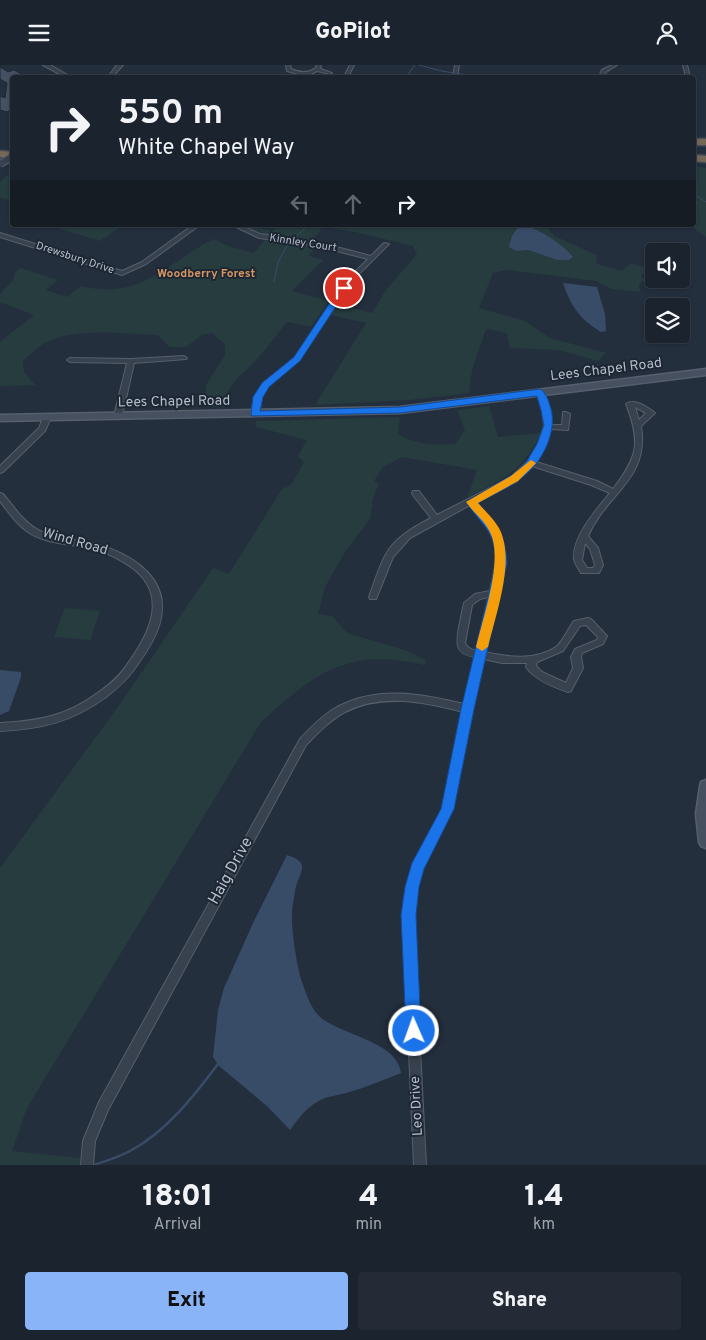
<!DOCTYPE html>
<style>
body{margin:0;font-family:Overpass,sans-serif;background:#242b36;color:#f1f3f6;height:100vh;display:flex;flex-direction:column;font-size:19px;white-space:nowrap}
*{box-sizing:border-box;margin:0}
p{font-size:16px;color:#a0a4aa}
.icon{flex:none;width:28px;height:28px;fill:none;stroke:currentColor;stroke-width:2;stroke-linecap:round;stroke-linejoin:round}
.map{position:relative;height:1100px;overflow:hidden}
.side{display:flex;flex-direction:column;background:#1b232e;flex:1}
.side>*{flex:none}
.top-card{position:absolute;left:10px;top:10px;width:686px;height:152px;border-radius:5px;box-shadow:0 1px 4px #0004,0 0 0 1px #39404a;background:#1b232e;color:#f1f3f6;overflow:hidden}
.fabs{position:absolute;left:645px;top:178px;display:grid;gap:10px}
.fabs a{display:grid;place-items:center;width:45px;height:45px;border-radius:5px;background:#1b232e;box-shadow:0 1px 4px #0004,0 0 0 1px #39404a;font-size:25px}
.pin{position:absolute;display:grid;place-items:center;width:42px;height:42px;color:#fff;margin:-21px;border:2px solid #fff;border-radius:50%;box-shadow:0 1px 5px #0007}
.me{position:absolute;width:55px;margin:-28px;rotate:358deg;stroke-linejoin:round;filter:drop-shadow(0 0 4px #0008)}
.turn{display:flex;align-items:center;gap:18px;height:105px;padding:0 25px;font-size:22px}
.turn .icon{width:65px;height:65px;stroke-width:2.5}
.turn b{display:block;font-size:35px;line-height:42px}
.lanes{display:flex;align-items:center;height:48px;padding:0 25px;background:#0003;justify-content:center;gap:25px;direction:ltr}
.lanes .off{opacity:.35}
.eta{display:flex;justify-content:space-evenly;align-items:center;height:85px;text-align:center}
.eta b{font-size:30px;font-weight:800;line-height:35px}
.action{display:flex;gap:10px;margin-top:auto;padding:10px 25px}
.action a{flex:1;height:58px;border-radius:5px;background:#8ab4f8;color:#111;font-size:20px;font-weight:800;line-height:58px;text-align:center}
.action a+a{background:#242b36;color:#f1f3f6}
header{display:flex;justify-content:space-between;align-items:center;height:65px;padding:0 25px;background:#1b232e;font-size:22px;font-weight:800}
.map>svg:first-child{display:block}
.green{fill:#263c3f}
.water{fill:#394c67}
.lines{fill:none;stroke-linecap:round;stroke-linejoin:round}
.stream-far1{stroke:#394c67;stroke-width:1}
.stream{stroke:#394c67;stroke-width:2.5}
.building{fill:#455162;stroke:#1f2835}
.minor-casing{stroke:#565f6c;stroke-width:2}
.tertiary-casing{stroke:#565f6c;stroke-width:2}
.secondary-casing{stroke:#565f6c;stroke-width:3}
.motorway-casing{stroke:#434c59;stroke-width:3}
.minor{fill:#38414e;fill-rule:evenodd}
.tertiary{fill:#38414e;fill-rule:evenodd}
.secondary{fill:#465061;fill-rule:evenodd}
.motorway{fill:#746855;fill-rule:evenodd}
.tertiary-bridge-casing{stroke:#565f6c;stroke-width:8;stroke-linecap:butt}
.tertiary-bridge{stroke:#38414e;stroke-width:6}
.route{fill:#1a73e8;stroke:#114b97}
.slow{fill:#f59e0b}
.labels{text-anchor:middle;dominant-baseline:central;stroke-width:4;stroke-linejoin:round;paint-order:stroke}
.far-street-label{font-size:11px;fill:#b4bcc9;stroke:#1d2633}
.far-neighbourhood-label{font-size:12px;font-weight:bold;fill:#d59563;stroke:#1d2633}
.street-label{font-size:14px;fill:#b4bcc9;stroke:#1d2633}
.near-street-label{font-size:16px;fill:#b4bcc9;stroke:#1d2633}
</style>
<header><svg class="icon" aria-label="menu" viewBox="0 0 24 24"><path d="M4 6h16M4 12h16M4 18h16"/></svg>GoPilot<svg class="icon" aria-label="person" viewBox="0 0 24 24"><circle cx="12" cy="8" r="4"/><path d="M4 21q1-7 8-7t8 7"/></svg></header>
<div class="map">
<svg width="706" height="1100" viewBox="0 0 706 1100">
<rect width="100%" height="100%" fill="#242f3e"/>
<!-- green -->
<g class="green">
<polygon points="694,101 706,103 706,172 689,160 694,160"/>
<polygon points="10,108 12,108 12,136 0,132 0,117"/>
<polygon points="48,160 123,160 100,176"/>
<polygon points="257,160 263,164 272,166 280,160 522,160 510,174 509,182 516,186 528,185 557,195 573,191 532,163 524,160 545,160 554,171 596,190 597,199 622,206 631,198 649,204 641,211 645,214 639,220 640,227 612,224 596,216 507,205 493,208 479,243 525,256 550,273 606,288 598,296 558,285 510,283 507,268 486,264 472,305 469,328 409,335 315,340 366,258 331,250 338,239 372,248 386,225 417,189 413,181 355,167 323,162 312,175 265,169 243,161"/>
<path d="M214 174 230 182 254 188 265 175 315 182 309 191 323 195 292 226 329 236 311 262 287 257C277 269 268 282 257 294 241 312 228 316 224 342H204L206 320 225 290V279L212 268 202 270 186 282H170L157 270C125 269 76 262 47 277 38 281 30 290 23 296L24 307 35 320 0 321V277L34 250 0 237V229L14 214 15 207 20 203 58 215 46 225 67 232 81 221C141 236 166 198 214 174Z"/>
<path d="M489 341 498 372 541 368C522 408 503 413 467 433L477 405 402 392 383 402 374 416 379 418 373 434 370 454 345 487 325 522 318 549 332 551 347 568 408 586 426 595 424 600C348 582 315 608 261 657L27 1043 12 1086 80 1093V1100H0V803L120 639 213 503 229 509 282 424 291 420 304 397 298 391 307 375 256 362V356L400 352 398 369C415 380 435 380 455 379L465 365 457 345Z"/>
<polygon points="65,543 100,546 90,575 54,572"/>
</g>
<!-- water -->
<g class="water">
<path d="M524 160C540 165 563 179 573 192L569 195H557L528 185 516 186 509 182C510 173 515 162 524 160Z"/>
<path d="M563 218 597 222 605 249 606 266 601 267C579 254 571 241 563 218Z"/>
<polygon points="0,605 21,607 21,612 9,646 0,650"/>
<path d="M287 790C292 792 300 794 302 800 303 807 296 818 295 826 294 833 292 841 292 849 291 863 297 903 302 917 306 928 310 942 319 951 339 970 398 976 401 1008 383 1015 365 1023 346 1028 336 1031 326 1031 317 1037 305 1044 298 1054 290 1065L267 1041 219 1001 213 992 218 945 224 923 254 856Z"/>
</g>
<g class="lines">
<!-- stream-far1 -->
<g class="stream-far1">
<polyline points="419,0 441,6 482,12"/>
<polyline points="406,12 415,0"/>
<polyline points="694,111 697,123 695,130 706,137"/>
<polyline points="295,173 308,160"/>
<polyline points="274,217 278,197 288,179"/>
</g>
<!-- stream -->
<path class="stream" d="M94 1100C106 1096 119 1092 130 1086 166 1067 194 1031 218 999"/>
</g>
<!-- building -->
<polygon class="building" points="0,2 8,7 14,5 23,10 12,12 12,44 7,47 0,45 0,31 5,33 7,18 0,14"/>
<g class="lines">
<defs>
<g id="minor">
<path d="M286 0H290L291 4C300 8 309 9 317 2L316 0H320L321 2 320 4 332 8 330 9 317 6 309 10H301L287 6Z"/>
<polygon points="350,0 354,0 348,12 344,12"/>
<polygon points="455,0 459,0 457,12 453,12"/>
<polygon points="612,0 617,0 606,7 603,12 599,12 602,5"/>
<polygon points="683,0 687,0 690,12 686,12"/>
<polygon points="193,160 200,160 146,199 122,210 0,172 0,168 122,206 142,197"/>
<polygon points="232,160 240,160 260,169 317,177 371,191 384,178 389,179 352,216 299,295 268,321 262,332 259,349 255,351 251,349 254,332 263,318 295,293 348,214 368,194 317,181 259,173"/>
<polygon points="184,291 187,293 186,294 134,298 122,351 118,353 114,351 127,298 70,297 67,295 70,293 131,294"/>
<path d="M537 325H543L544 327 550 345 552 360H562L563 347H566L570 349 568 365 551 364 546 379 536 397 597 416 613 424C638 392 641 377 626 339 635 333 647 342 655 348L641 361C650 414 606 429 588 471L598 483 603 500 599 508H581C579 504 575 499 574 494 572 472 597 444 610 428L591 420 532 401 517 416 476 437C492 455 504 472 505 497L485 587C508 592 535 596 556 582 562 578 569 562 574 556L588 553 591 554 607 571 603 579 582 588 581 592 583 603 571 626 568 627C553 622 535 615 526 602L527 598H502L484 594 452 744 422 804 417 822 413 850 426 1100H414L403 850 407 822 412 803 442 744 463 647C424 637 382 628 345 647 330 655 318 668 306 680L108 1045 95 1076 93 1100H81L83 1076 99 1037 300 674C311 662 323 650 337 642 378 620 422 629 464 639L475 592C455 589 456 579 459 562 461 554 462 546 464 538L475 529 490 526C500 483 499 474 470 440L410 473 393 492 376 534H370L369 532C374 519 378 504 385 491 394 473 414 462 431 453L413 430 412 428 413 426H419L437 450 511 412 528 396 538 379 544 361 542 345 536 327ZM635 342 646 348 639 355ZM585 478 590 484 595 500 593 503H587L582 495ZM489 532 477 586C472 585 467 583 465 578L472 540 480 534ZM586 560 598 572 597 575 575 584 571 592 573 603 566 618 542 607 536 601 537 597 563 586 580 561Z"/>
<polygon points="44,350 50,350 51,352 45,366 3,407 0,408 0,401 39,363"/>
<path d="M0 428 3 429C14 442 24 458 40 466 58 475 80 474 99 480 127 488 162 508 162 541 163 564 146 588 133 606 125 617 116 624 106 632 72 657 41 664 0 666V658C39 656 67 651 99 627 110 619 119 612 126 601 149 570 170 530 131 502 120 494 107 488 94 484 74 479 50 480 31 469 18 461 9 448 0 436Z"/>
</g>
<g id="tertiary">
<polygon points="43,0 50,0 71,12 65,12"/>
<polygon points="117,0 123,0 112,12 108,12"/>
</g>
<g id="secondary">
<polygon points="706,304 706,310 400,348 0,356 0,350 400,342"/>
<polygon points="706,715 706,783 701,781 699,777 696,749 700,721 701,717"/>
</g>
<g id="motorway">
<rect x="694" y="74" width="12" height="6"/>
<polygon points="0,86 12,87 12,93 0,92"/>
<polygon points="694,90 706,91 706,97 694,96"/>
</g>
</defs>
<!-- minor casing -->
<use href="#minor" class="minor-casing"/>
<!-- tertiary casing -->
<use href="#tertiary" class="tertiary-casing"/>
<!-- secondary casing -->
<use href="#secondary" class="secondary-casing"/>
<!-- motorway casing -->
<use href="#motorway" class="motorway-casing"/>
<!-- minor -->
<use href="#minor" class="minor"/>
<!-- tertiary -->
<use href="#tertiary" class="tertiary"/>
<!-- secondary -->
<use href="#secondary" class="secondary"/>
<!-- motorway -->
<use href="#motorway" class="motorway"/>
<defs>
<polyline id="tertiary-bridge" points="0,99 12,92"/>
</defs>
<!-- tertiary-bridge casing -->
<use href="#tertiary-bridge" class="tertiary-bridge-casing"/>
<!-- tertiary-bridge -->
<use href="#tertiary-bridge" class="tertiary-bridge"/>
</g>
<!-- route -->
<path class="route" d="M341 221 348 223 300 296 269 322 263 332 260 346 400 342 540 324C546 327 549 337 551 344 557 366 543 396 525 410 512 422 493 429 478 438 496 459 505 469 507 498L474 644 454 744 424 804 419 822 416 850 421 966 419 972 414 974 408 972 406 966 401 850 405 822 412 798 441 744 461 644 496 498C495 464 483 462 466 437L517 407 527 396 537 379 544 360 541 345 537 331 400 348 252 351 251 349 253 332 262 318 294 292Z"/>
<!-- slow -->
<path class="slow" d="M531 395 536 398 518 416 478 438C485 446 495 455 500 465 515 497 496 548 488 582L482 586 476 582C483 552 504 495 490 467 485 456 473 447 466 437L511 411Z"/>
<g class="labels">
<!-- far-street labels -->
<g class="far-street-label">
<text transform="translate(303 178) rotate(9)">Kinnley Court</text>
<text transform="translate(75 193) rotate(18)">Drewsbury Drive</text>
</g>
<!-- far-neighbourhood labels -->
<g class="far-neighbourhood-label">
<text x="206" y="209">Woodberry Forest</text>
</g>
<!-- street labels -->
<g class="street-label">
<text transform="translate(606 305) rotate(-7)">Lees Chapel Road</text>
<text transform="translate(174 337) rotate(-1)">Lees Chapel Road</text>
<text transform="translate(75 477) rotate(16)">Wind Road</text>
<text transform="translate(417 1041) rotate(-93)">Leo Drive</text>
</g>
<!-- near-street labels -->
<g class="near-street-label">
<text transform="translate(231 806) rotate(-61)">Haig Drive</text>
</g>
</g>
</svg>
<div class="fabs">
<a><svg class="icon" aria-label="sound" viewBox="0 0 24 24"><path d="M4 9h4l5-4v14l-5-4H4zM17 9q2 3 0 6"/></svg></a>
<a><svg class="icon" aria-label="layers" viewBox="0 0 24 24"><path d="M12 4l9 5-9 5-9-5zM3 14l9 5 9-5"/></svg></a>
</div>
<div class="pin" style="left:344px;top:223px;background:#d93025"><svg class="icon" aria-label="arrive" viewBox="0 0 24 24"><path d="M6 21V4h12l-3 4 3 4H6"/></svg></div>
<svg class="me" style="left:414px;top:966px" viewBox="-20 -20 40 40"><circle r="17" fill="#1a73e8" stroke="#fff" stroke-width="3"/><path d="M0-11L8 9 0 5-8 9z" fill="#fff"/></svg>
<div class="top-card">
<div class="turn"><svg class="icon" aria-label="right" viewBox="0 0 24 24"><path d="M7 20v-9h11M14 6l5 5-5 5"/></svg><div><b>550 m</b>White Chapel Way</div></div>
<div class="lanes"><svg class="icon off" aria-label="left" viewBox="0 0 24 24"><path d="M17 20v-9H6M10 6l-5 5 5 5"/></svg><svg class="icon off" aria-label="ahead" viewBox="0 0 24 24"><path d="M12 20V5M6 11l6-6 6 6"/></svg><svg class="icon" aria-label="right" viewBox="0 0 24 24"><path d="M7 20v-9h11M14 6l5 5-5 5"/></svg></div>
</div>
</div>
<section class="side">
<div class="eta">
<div><b>18:01</b><p>Arrival</p></div>
<div><b>4</b><p>min</p></div>
<div><b>1.4</b><p>km</p></div>
</div>
<div class="action"><a>Exit</a><a>Share</a></div>
</section>
